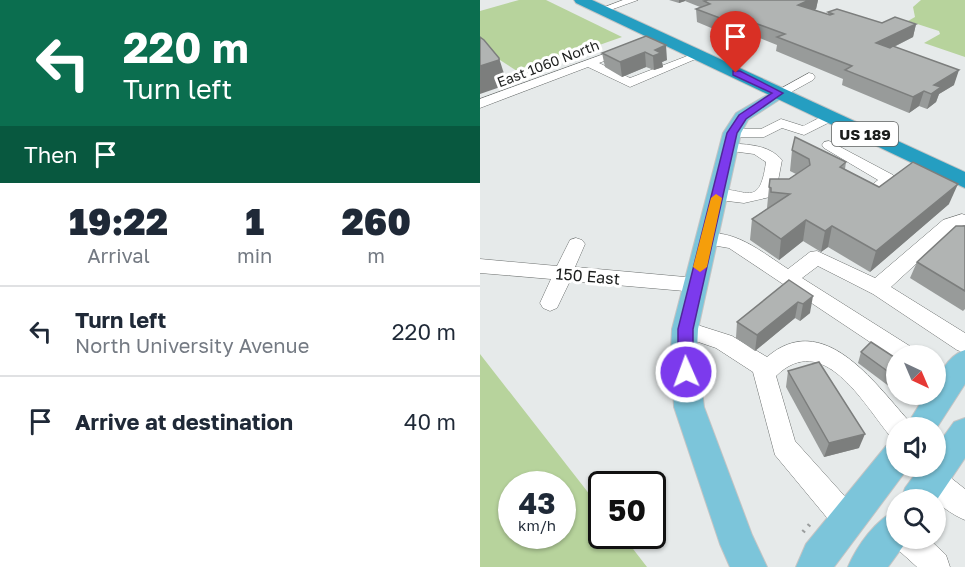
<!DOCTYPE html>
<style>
body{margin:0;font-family:"Golos Text",sans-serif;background:#f2f2f3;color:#1f2937;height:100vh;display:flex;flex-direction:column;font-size:22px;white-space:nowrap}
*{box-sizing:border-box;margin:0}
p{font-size:20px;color:#747a83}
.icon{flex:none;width:33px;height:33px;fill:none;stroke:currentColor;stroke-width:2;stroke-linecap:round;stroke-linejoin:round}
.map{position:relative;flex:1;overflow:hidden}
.details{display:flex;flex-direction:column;background:#fff;width:480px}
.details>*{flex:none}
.guide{background:#0b6e4f;color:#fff;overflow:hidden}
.needle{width:39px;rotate:136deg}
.controls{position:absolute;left:406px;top:345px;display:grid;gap:12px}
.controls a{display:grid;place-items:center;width:60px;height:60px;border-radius:50%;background:#fff;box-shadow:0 2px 4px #0004;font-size:30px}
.speed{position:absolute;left:18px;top:471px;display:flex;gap:12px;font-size:30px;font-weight:700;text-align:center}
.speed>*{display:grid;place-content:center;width:78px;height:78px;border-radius:50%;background:#fff;box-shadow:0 2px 4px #0004;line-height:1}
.speed small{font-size:15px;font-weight:400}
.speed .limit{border:3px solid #111;border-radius:9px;background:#fff;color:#111}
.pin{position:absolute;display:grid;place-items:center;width:51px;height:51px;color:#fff;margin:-62px -26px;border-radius:50% 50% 50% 0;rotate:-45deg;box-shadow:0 0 6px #0007}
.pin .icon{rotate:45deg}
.me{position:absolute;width:66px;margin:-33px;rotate:358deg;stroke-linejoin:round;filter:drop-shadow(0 0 4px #0008)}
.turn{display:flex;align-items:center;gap:21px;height:126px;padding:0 24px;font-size:27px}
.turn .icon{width:78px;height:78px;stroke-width:2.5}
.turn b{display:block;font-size:42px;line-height:51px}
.then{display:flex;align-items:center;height:57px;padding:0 24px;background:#0003;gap:12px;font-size:22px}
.eta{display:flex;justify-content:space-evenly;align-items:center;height:102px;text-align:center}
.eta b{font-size:36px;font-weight:800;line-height:42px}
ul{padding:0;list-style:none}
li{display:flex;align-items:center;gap:18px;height:90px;padding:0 24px;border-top:2px solid #e0e1e3}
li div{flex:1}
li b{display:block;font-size:22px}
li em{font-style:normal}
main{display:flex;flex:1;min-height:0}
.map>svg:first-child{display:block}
.green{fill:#b7d39c;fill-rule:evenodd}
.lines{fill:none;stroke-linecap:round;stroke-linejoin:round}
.minor-casing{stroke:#6c706f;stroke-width:1}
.major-casing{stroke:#c4c4c4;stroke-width:2}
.highway-casing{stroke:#c4c4c4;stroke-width:2}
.path{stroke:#9b9e9e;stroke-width:4;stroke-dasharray:2 6;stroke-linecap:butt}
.minor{fill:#fff;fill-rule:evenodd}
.major{fill:#7cc5da;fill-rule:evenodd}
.highway{fill:#259ec1;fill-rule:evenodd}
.wall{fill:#989b9a}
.shaded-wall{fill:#7c7e7d}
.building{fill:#b1b4b3;stroke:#7c7e7d;stroke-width:1.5}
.route{fill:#7c3aed;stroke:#51269a;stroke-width:1.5}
.slow{fill:#f59e0b}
.labels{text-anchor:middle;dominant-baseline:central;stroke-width:6;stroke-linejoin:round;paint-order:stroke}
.far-street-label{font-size:14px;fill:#1b1d1c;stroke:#fff}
.shield{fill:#fff;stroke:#5f6160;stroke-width:1.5}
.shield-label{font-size:15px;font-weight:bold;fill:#1b1d1c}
.street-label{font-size:16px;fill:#1b1d1c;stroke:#fff}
</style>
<main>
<section class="details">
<div class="guide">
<div class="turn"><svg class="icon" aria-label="left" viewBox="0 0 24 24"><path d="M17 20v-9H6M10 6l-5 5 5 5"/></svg><div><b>220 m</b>Turn left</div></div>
<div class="then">Then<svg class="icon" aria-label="arrive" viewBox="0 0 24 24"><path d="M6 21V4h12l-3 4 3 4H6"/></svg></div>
</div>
<div class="eta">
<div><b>19:22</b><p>Arrival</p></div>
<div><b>1</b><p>min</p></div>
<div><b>260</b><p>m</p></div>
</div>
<ul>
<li><svg class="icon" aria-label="left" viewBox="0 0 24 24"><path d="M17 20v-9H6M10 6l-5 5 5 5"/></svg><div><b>Turn left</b><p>North University Avenue</p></div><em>220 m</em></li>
<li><svg class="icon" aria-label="arrive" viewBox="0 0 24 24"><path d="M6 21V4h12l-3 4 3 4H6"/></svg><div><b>Arrive at destination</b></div><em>40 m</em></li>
</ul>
</section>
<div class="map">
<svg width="485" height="567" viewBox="0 0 485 567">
<rect width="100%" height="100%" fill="#e6eaea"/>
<!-- green -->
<g class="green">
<polygon points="39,0 66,0 142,37 40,73 0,47 0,11"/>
<polygon points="441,0 485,0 485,57 444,43 460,34 459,31 428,21 435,17 433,7"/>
<path d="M0 354 121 509 122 536H143L167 567H0ZM32 484H82V536H32Z"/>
</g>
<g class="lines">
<defs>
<g id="minor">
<polygon points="143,0 158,0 122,13 117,10"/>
<polygon points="146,46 150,47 150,51 119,63 150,78 215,53 223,53 225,55 150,87 108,67 0,108 0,99"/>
<polygon points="329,73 333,74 335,77 333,80 304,96 294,96 293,93"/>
<polygon points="349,113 356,117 354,120 324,135 302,128 284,137 252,137 245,133 252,129 281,129 301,119 323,126"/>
<polygon points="349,141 413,175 415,181 402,192 378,191 376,188 378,185 393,184 398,180 344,148 342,145 344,142"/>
<path d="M249 143C268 145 288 144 302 160L297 186 290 197 264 203 231 199 229 195 231 191C263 183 279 214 286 162L274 154 244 150 242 147 244 144Z"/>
<path d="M482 214 485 215V225L475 228 411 287 485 333V353L477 350 393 294 338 266 322 278 436 350 439 356H417V360L249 248 220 243 217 239 220 235C252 226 283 253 308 269L330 252 337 251 395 278 463 220Z"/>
<polygon points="96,238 102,240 105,244 95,267 216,278 223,280 226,285 223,290 216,292 90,281 77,308 70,311 63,308 60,303 71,279 0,273 0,259 77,266 90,240"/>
<path d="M205 321 252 336 287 357C343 309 394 382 428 420L431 428H417V439L410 436C383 403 343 330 296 376L315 441 378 511 382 521 378 531 368 535 358 531 295 455 273 372 236 348 198 335 194 329 198 323Z"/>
<path d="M453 466 461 470 485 489V520C468 513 446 496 439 479L443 470Z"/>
<polygon points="416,528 417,538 448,538 466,555 470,567 437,567 416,548 412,538"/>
</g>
<g id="major">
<polygon points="299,88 307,93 305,96 268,120 261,133 218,329 217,349 224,407 272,535 287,567 250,567 240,544 194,407 191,349 192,329 243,133 256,113"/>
<path d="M485 350V384L456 429V428H425L446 394H456C456 377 467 356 485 350Z"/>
<polygon points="485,418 485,458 456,501 421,500 425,488 441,466 456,466 456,447 474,422"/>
<polygon points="417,442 417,466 428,468 354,567 316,567 326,544 406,446"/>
<path d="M417 510V538H429L408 567H368C377 546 396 519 417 510Z"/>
</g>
<polygon id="highway" points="94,0 112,0 485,172 485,188 96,3"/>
</defs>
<!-- minor casing -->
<use href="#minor" class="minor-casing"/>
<!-- major casing -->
<use href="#major" class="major-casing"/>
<!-- highway casing -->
<use href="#highway" class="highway-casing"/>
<!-- path -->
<polyline class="path" points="323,532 330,524"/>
<!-- minor -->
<use href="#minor" class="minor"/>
<!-- major -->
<use href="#major" class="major"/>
<!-- highway -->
<use href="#highway" class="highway"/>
</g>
<!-- wall -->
<g class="wall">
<polygon points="189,0 338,0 336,9 335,10 348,15 348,12 402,23 436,24 433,37 414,47 474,85 459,94 456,102 447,109 439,106 429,113 362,85 363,79 296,51 297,45 272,35 260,40 217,22 216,9 220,7 205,1 199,3"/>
<polygon points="166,36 187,60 182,62 183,67 174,70 166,67 142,77 125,67 122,53"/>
<polygon points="312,150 366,162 365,169 399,187 469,204 390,272 348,247 341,252 323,241 299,260 270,240 272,219 288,208 287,208 289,187 309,179 316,174 310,171"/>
<polygon points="485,226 485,309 483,311 430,278 437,262"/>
<polygon points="309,280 330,313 320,321 315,318 275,351 256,338 257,322"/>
<polygon points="381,352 417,359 417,387 414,390 378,363"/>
<polygon points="308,371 379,448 344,457 306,387"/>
</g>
<!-- shaded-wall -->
<g class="shaded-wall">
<polygon points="199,0 205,0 205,1 199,3"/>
<polygon points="328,0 338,0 336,9 316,18 318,5"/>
<polygon points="272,22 272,35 260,40 261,26"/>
<polygon points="436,24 433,37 393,57 396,43"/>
<polygon points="186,45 187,60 182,62 183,67 174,70 173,56 175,50"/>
<polygon points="165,52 166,67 142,77 140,62"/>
<polygon points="19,58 27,83 26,85 0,94 0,66"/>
<polygon points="479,70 474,85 459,94 456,102 447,109 454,85"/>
<polygon points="444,91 439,106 429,113 433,97"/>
<polygon points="478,184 469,204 390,272 396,251"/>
<polygon points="326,220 323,241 299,260 301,239"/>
<polygon points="352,226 348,247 341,252 345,231"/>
<polygon points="333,296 330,313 320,321 323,304"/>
<polygon points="318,302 315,318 275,351 277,335"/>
<polygon points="385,434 379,448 344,457 349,443"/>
</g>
<!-- building -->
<g class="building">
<polygon points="228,0 329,0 318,5 350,15 353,14 348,12 357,9 402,23 415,17 436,24 396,43 410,48 413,46 479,70 454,85 461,87 451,94 444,91 433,97 365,70 372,66 297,37 305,34 272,22 261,26 216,9 230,4 224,1"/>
<polygon points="166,36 186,45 175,50 181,53 173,56 165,52 140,62 122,53"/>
<polygon points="0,37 4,40 19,58 19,60 0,66"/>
<polygon points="315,137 366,162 360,167 399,187 433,162 478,184 396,251 352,226 345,231 326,220 301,239 272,219 310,194 291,192 291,188 289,187 290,179 309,179 330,165 329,159 312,150"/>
<polygon points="476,226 485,226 485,291 437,262"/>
<polygon points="309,280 333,296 323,304 318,302 277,335 257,322"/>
<polygon points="391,342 417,359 417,378 381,352"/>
<polygon points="339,362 385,434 349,443 308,371"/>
</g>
<!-- route -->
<polygon class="route" points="253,71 260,71 303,93 266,119 257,133 213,329 213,372 211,377 206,379 200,377 198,372 198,329 247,133 259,115 292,93 253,75"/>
<!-- slow -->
<polygon class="slow" points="236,194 242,198 227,267 220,272 213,267 231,198"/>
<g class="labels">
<!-- far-street labels -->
<g class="far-street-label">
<text transform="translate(68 63) rotate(-21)">East 1060 North</text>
</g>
<!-- shield labels -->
<rect class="shield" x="352" y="122" width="66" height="24" rx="4.5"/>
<g class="shield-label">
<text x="385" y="134">US 189</text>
</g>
<!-- street labels -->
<g class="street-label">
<text transform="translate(108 276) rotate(5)">150 East</text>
</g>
</g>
</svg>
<div class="controls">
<a><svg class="needle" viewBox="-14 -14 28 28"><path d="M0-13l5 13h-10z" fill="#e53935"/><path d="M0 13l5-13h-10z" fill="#747a83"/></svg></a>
<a><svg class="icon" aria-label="sound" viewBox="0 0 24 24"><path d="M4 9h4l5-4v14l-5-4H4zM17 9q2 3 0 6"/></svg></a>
<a><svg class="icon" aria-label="search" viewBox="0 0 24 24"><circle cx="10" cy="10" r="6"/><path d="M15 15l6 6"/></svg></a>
</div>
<div class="speed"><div>43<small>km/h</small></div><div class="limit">50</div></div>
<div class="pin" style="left:256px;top:73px;background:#d93025"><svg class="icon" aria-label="arrive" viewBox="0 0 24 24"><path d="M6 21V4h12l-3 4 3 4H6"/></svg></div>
<svg class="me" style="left:206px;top:372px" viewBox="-20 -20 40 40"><circle r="17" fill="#7c3aed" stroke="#fff" stroke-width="3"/><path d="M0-11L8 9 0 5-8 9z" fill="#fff"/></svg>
</div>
</main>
